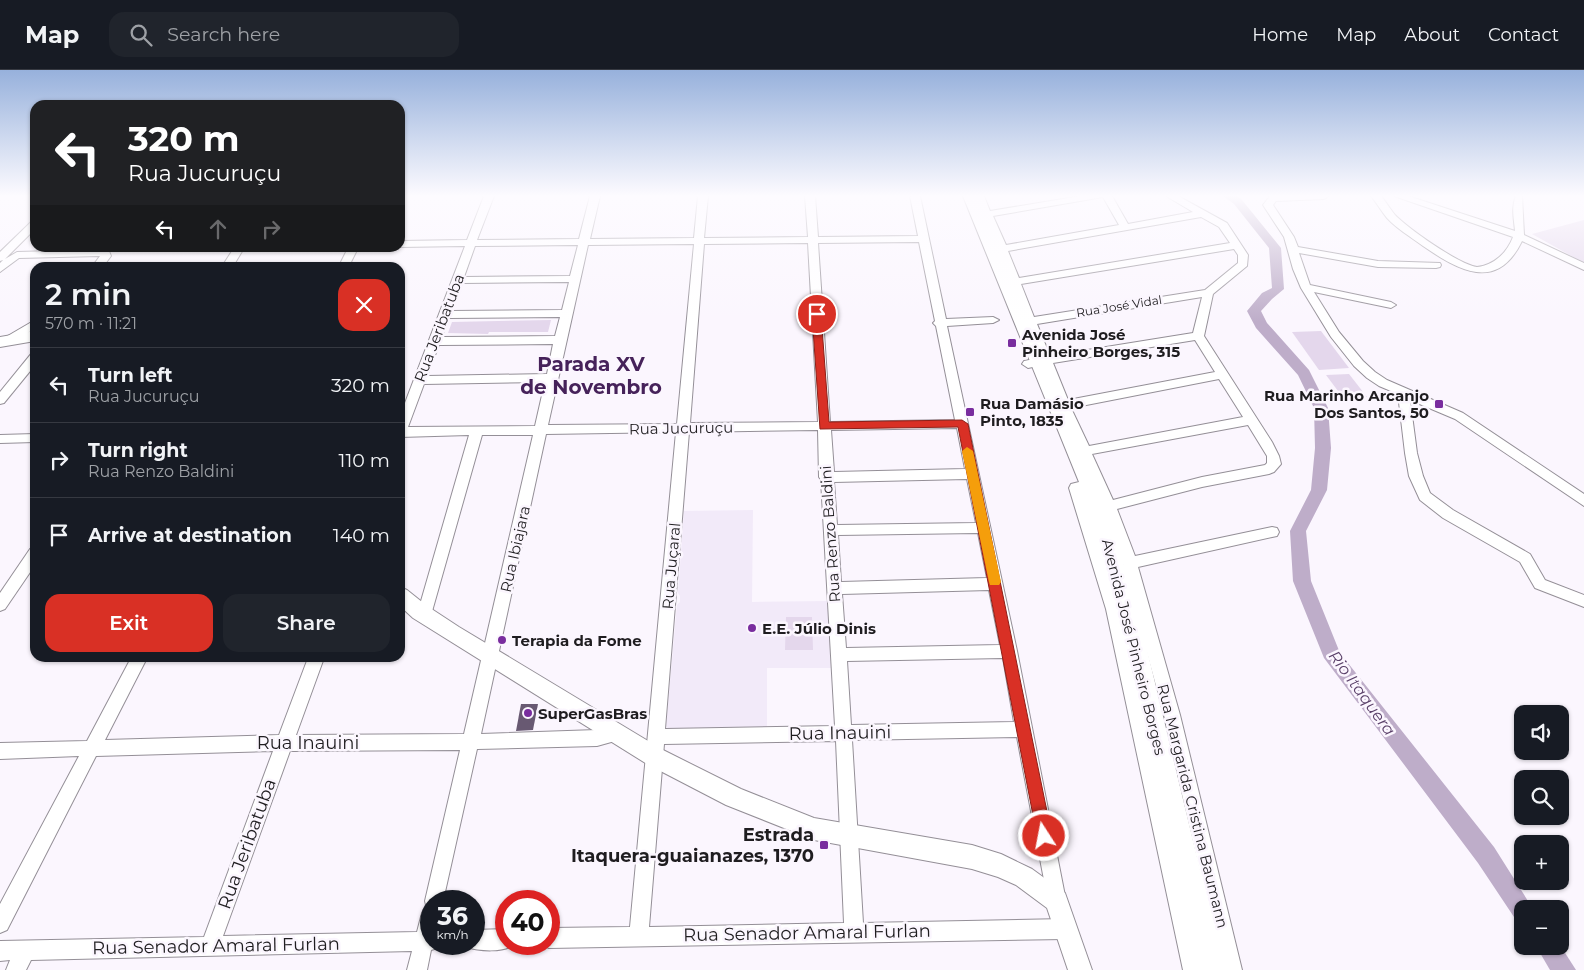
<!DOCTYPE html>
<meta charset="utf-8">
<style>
body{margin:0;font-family:Montserrat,sans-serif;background:#20242c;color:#f1f3f6;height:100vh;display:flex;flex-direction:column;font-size:19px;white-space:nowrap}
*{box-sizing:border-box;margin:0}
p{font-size:16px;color:#9ea1a6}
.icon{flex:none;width:28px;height:28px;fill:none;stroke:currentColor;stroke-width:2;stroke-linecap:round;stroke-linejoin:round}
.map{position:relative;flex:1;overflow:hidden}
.details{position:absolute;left:30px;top:192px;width:375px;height:400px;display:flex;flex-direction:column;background:#171b24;border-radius:15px;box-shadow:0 1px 4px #0004}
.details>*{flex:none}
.banner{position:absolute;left:30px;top:30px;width:375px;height:152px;border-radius:15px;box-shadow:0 1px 4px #0004;background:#202124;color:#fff;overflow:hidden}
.buttons{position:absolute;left:1514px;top:635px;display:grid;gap:10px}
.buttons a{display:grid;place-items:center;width:55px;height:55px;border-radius:10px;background:#171b24;box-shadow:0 1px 4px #0004;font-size:25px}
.speed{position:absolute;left:420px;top:820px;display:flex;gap:10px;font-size:25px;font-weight:700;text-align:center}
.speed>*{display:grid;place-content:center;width:65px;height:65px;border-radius:50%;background:#171b24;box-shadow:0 1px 4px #0004;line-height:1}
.speed small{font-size:12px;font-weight:400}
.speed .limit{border:8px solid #d22;background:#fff;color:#111}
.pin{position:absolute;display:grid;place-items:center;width:42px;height:42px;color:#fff;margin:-21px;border:2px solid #fff;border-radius:50%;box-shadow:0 1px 5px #0007}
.me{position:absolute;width:55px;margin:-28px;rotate:349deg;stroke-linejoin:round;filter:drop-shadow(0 0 4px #0008)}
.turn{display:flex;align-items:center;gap:18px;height:105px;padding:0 15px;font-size:22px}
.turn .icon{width:65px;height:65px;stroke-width:2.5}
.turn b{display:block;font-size:35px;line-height:42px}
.lanes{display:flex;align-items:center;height:48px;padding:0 15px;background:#0003;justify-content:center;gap:25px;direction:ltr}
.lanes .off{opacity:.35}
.round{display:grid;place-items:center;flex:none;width:52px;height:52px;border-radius:15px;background:#20242c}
.head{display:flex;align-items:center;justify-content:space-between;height:85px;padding:0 15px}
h1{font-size:30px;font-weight:600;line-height:38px}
.button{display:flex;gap:10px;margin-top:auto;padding:10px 15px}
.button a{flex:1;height:58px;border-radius:15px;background:#d93025;color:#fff;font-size:20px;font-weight:600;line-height:58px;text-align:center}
.button a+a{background:#20242c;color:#f1f3f6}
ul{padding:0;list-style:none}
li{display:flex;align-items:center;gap:15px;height:75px;padding:0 15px;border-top:1px solid #363941}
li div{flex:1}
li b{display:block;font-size:19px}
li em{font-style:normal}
header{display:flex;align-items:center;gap:30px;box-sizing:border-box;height:70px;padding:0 25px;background:#171b24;border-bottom:1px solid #363941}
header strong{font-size:24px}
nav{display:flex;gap:28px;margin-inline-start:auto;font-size:18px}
.search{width:350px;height:45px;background:#20242c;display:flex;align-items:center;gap:12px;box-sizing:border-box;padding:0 18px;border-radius:15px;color:#9ea1a6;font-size:19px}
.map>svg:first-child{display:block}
.built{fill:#f2eaf9}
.green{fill:#e4d7ec}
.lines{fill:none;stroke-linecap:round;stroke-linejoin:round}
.river{fill:#beadc9;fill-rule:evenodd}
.building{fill:#685972}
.minor-casing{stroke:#948f97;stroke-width:2}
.major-casing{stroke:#948f97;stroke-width:2}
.minor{fill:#fff;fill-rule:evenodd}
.major{fill:#fff;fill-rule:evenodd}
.route{fill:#d93025;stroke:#8d1f18}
.slow{fill:#f59e0b}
.poi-dot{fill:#792d9e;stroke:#fbf6fe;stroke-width:2}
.labels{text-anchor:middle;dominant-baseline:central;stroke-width:5;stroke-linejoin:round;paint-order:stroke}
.far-street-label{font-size:12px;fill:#1f1d20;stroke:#fbf6fe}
.street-label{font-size:15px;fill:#1f1d20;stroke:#fbf6fe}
.poi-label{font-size:15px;font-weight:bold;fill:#1f1d20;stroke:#fbf6fe;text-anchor:start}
.water-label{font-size:16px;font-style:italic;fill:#5a4069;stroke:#fbf6fe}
.near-street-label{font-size:18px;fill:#1f1d20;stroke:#fbf6fe}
.near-poi-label{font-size:18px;font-weight:bold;fill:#1f1d20;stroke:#fbf6fe;text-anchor:end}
.district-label{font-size:20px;font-weight:bold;fill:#46225a;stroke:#fbf6fe}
</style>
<header>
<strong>Map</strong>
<div class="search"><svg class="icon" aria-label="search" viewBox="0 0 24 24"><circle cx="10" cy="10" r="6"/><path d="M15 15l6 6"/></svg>Search here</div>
<nav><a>Home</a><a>Map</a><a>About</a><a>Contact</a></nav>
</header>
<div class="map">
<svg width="1584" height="900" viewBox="0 0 1584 900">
<rect width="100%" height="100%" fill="#fbf6fe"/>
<!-- built -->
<polygon class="built" points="753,440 752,532 828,531 831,598 767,598 767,658 668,658 666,656 677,535 680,532 680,526 678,523 684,441"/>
<!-- green -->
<g class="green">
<polygon points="1584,150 1584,193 1532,164"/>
<polygon points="551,250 548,262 489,262 488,264 448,263 452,252"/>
<polygon points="1321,261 1349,298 1319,300 1292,262"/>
<polygon points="1349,304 1367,327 1344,329 1326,305"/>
<polygon points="786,547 812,547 813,580 785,580"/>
</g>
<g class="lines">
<!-- river -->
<g class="river">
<polygon points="1223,126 1237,126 1242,130 1281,178 1284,219 1272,229 1261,241 1267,253 1309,300 1328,338 1331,378 1327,420 1306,461 1311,511 1340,583 1494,777 1533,839 1522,839 1522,850 1514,847 1478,793 1324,588 1293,511 1290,461 1311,420 1315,378 1314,338 1298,305 1256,258 1247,241 1262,223 1272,218 1269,178 1234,134"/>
<polygon points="1560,875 1576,900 1550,900 1536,876"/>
</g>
</g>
<!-- building -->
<polygon class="building" points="521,634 538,634 533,660 516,661"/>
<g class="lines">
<defs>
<g id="minor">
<path d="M484 126H494L477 170 579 169 590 126H600L590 169 694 168 698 126H708L704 168 808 167 805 126H815L818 167 918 166 910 126H920L946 249 993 247 999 250 993 253 947 256 1017 581 1066 831 1064 838 1057 840 1050 838 1048 831 1017 667 852 670 863 853 1065 849 1072 852 1075 859 1072 866 1065 869 549 878 542 875 549 874V858L630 857 676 362 546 364 481 664 597 660 616 656 622 659 624 664 622 669 597 676 477 679 443 831H431V874H439L438 878 431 880 427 900H407L412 881 31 890 26 900H6L10 890 0 891V871L204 867 273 681 96 686 7 860 0 863V834L79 686 0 689V673L87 671 131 588H147L105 670 279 665 308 588H324L296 665 464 664 533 365H482L431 545 429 549 424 551 419 549 417 545 469 365 400 367V346L465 176 400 177V171L467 170ZM919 172 935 251 933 253 936 256 955 350 830 352 818 173ZM808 173 818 352 690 353 704 174ZM694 174 677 354 548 355 588 175ZM578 175 570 206 464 207 475 176ZM569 212 562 240 451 241 462 213ZM560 247 555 266 442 267 449 248ZM553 274 547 304 427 306 439 275ZM545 312 535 356 408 357 424 314ZM957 358 965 399 834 402 831 360ZM818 360 819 407 821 410 835 656 665 659 689 362ZM967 409 976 453 837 455 834 412ZM978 463 987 508 841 512 838 465ZM989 520 1000 575 846 578 842 524ZM1003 588 1014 652 851 655 847 591ZM836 671 844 853 649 857 664 674ZM460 680 425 831 426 835 422 843 417 862 223 866 290 681Z"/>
<path d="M974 126H984L990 141 1081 126H1112L1128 154 1193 142 1166 126H1178L1227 153 1248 185 1247 196 1213 224 1204 266 1272 372 1279 386 1281 394 1274 402 1269 404 1202 417 1117 439 1135 486 1272 457 1277 458 1279 462 1277 466 1272 467 1138 497 1180 645 1242 900H1222L1164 645 1123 494 1101 433 1042 295 1028 298 1022 294 1024 291 1039 288 996 178ZM1103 127 1119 155 1006 175 993 146ZM1201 147 1219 157 1230 173 1019 208 1008 181ZM1234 179 1238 185V193L1205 220 1034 247 1021 214ZM1202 227 1193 263 1050 286 1037 254ZM1195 270 1215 302 1068 330 1053 293ZM1219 309 1243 347 1089 376 1071 338ZM1248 355 1267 386V393L1265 395 1202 407 1113 430 1092 384Z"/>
<polygon points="1270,126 1329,126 1324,129 1276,131 1273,135 1294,167 1298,177 1378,191 1440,193 1441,195 1440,197 1436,198 1378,197 1299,183 1310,215 1391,232 1396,235 1391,238 1314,222 1339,262 1363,291 1375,302 1387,310 1463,343 1584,424 1584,436 1455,349 1410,330 1417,383 1423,406 1430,423 1453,440 1530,484 1545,510 1584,525 1584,537 1535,518 1520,492 1443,448 1420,430 1409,406 1405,383 1398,324 1379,316 1367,308 1354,296 1331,267 1301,218 1293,199 1284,167 1263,135"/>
<path d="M1371 126H1381C1386 132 1390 139 1395 145 1409 159 1458 194 1477 197 1494 195 1507 183 1513 167L1394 126H1408L1515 161C1514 149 1511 137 1516 126H1522L1524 165 1584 193V200L1522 171C1497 223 1458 200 1423 176 1411 167 1397 159 1387 148 1381 141 1377 133 1371 126Z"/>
<polygon points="35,150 35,159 5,189 17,182 92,180 90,178 128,178 123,181 109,181 111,186 102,198 91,198 100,186 19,188 0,202 0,193 3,190 0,191 0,182 32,151"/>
<polygon points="234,178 244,178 232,198 221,198"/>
<polygon points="348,178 358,178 348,198 338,198"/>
<polygon points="35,250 35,258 14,273 6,273 4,270 6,267"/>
<polygon points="35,283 35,295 4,333 0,334 0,322 31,284"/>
<polygon points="35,364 35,372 0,373 0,365"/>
<polygon points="35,477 35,495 5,539 0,541 0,523 30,479"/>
<path d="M506 859V874H514C505 883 478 881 467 877L466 874H474V860Z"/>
</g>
<g id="major">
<polygon points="963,126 975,126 1098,419 1113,458 1138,542 1224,900 1183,900 1106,539 1069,418 1071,414 1079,412"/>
<polygon points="35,261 35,271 0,277 0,267"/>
<polygon points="400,517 407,520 427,536 459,557 663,680 741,719 814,748 972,775 1001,784 1032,799 1065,823 1092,900 1068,900 1047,838 1016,815 998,807 972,799 814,770 726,735 647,694 413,548 400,536"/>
</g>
</defs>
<!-- minor casing -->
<use href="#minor" class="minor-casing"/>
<!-- major casing -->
<use href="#major" class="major-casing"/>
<!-- minor -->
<use href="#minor" class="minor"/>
<!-- major -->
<use href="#major" class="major"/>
</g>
<!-- sky -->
<linearGradient id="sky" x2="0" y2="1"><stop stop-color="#97b1dc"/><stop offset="0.5" stop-color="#fdfbff"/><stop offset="1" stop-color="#fdfbff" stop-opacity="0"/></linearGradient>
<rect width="1584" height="252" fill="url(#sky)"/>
<!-- route -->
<polygon class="route" points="817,241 821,244 829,352 962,350 968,354 1052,766 1049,771 1044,773 1039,771 1037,766 958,357 820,359 812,244"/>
<!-- slow -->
<polygon class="slow" points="967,377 973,381 1001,512 999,515 990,515 989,512 962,381"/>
<!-- markers -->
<g class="poi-dot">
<rect x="1007" y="268" width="10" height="10" rx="2.5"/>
<rect x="1434" y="329" width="10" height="10" rx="2.5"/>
<rect x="965" y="337" width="10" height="10" rx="2.5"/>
<circle cx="752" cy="558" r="5"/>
<circle cx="502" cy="570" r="5"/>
<circle cx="528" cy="643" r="5"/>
<rect x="819" y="770" width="10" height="10" rx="2.5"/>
</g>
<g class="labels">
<!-- far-street labels -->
<g class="far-street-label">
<text transform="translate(1119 236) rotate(-9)">Rua José Vidal</text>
</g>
<!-- street labels -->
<g class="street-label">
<text transform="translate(439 258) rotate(-69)">Rua Jeribatuba</text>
<text transform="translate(681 358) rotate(-1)">Rua Jucuruçu</text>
<text transform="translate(830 464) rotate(-94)">Rua Renzo Baldini</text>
<text transform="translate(515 479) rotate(-77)">Rua Ibiajara</text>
<text transform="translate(671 496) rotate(-85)">Rua Juçaral</text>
<text transform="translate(1134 577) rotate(76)">Avenida José Pinheiro Borges</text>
<text transform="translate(1193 736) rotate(76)">Rua Margarida Cristina Baumann</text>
</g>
<!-- poi labels -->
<g class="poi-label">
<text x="1022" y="264">Avenida José<tspan x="1022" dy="17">Pinheiro Borges, 315</tspan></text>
<text x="1429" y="325" text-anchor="end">Rua Marinho Arcanjo<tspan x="1429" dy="17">Dos Santos, 50</tspan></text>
<text x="980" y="333">Rua Damásio<tspan x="980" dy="17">Pinto, 1835</tspan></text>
<text x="762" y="558">E.E. Júlio Dinis</text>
<text x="512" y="570">Terapia da Fome</text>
<text x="538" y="643">SuperGasBras</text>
</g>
<!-- water labels -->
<g class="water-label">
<text transform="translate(1362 623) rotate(54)">Rio Itaquera</text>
</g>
<!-- near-street labels -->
<g class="near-street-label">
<text transform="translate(840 663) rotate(-1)">Rua Inauini</text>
<text x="308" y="673">Rua Inauini</text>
<text transform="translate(247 774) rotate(-70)">Rua Jeribatuba</text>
<text transform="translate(807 863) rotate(-1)">Rua Senador Amaral Furlan</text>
<text transform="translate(216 876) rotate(-1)">Rua Senador Amaral Furlan</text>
</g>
<!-- near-poi labels -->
<g class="near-poi-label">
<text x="814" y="765">Estrada<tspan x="814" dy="21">Itaquera-guaianazes, 1370</tspan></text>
</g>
<!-- district labels -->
<g class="district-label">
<text x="591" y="294">Parada XV<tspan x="591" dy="23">de Novembro</tspan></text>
</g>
</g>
</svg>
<div class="buttons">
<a><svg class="icon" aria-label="sound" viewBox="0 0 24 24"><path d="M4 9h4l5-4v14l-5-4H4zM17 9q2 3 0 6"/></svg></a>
<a><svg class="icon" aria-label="search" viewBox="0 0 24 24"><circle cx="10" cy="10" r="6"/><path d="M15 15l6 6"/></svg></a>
<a>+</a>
<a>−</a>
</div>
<div class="speed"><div>36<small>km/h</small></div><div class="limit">40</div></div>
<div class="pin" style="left:817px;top:244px;background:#d93025"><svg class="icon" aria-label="arrive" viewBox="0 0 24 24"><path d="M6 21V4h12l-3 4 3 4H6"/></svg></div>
<svg class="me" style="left:1044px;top:766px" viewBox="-20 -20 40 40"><circle r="17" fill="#d93025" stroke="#fff" stroke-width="3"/><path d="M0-11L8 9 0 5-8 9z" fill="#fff"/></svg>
<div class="banner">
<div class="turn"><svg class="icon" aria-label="left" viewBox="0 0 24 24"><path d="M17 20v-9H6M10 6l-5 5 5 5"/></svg><div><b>320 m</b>Rua Jucuruçu</div></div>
<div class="lanes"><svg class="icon" aria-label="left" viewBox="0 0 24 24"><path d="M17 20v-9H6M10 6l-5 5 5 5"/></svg><svg class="icon off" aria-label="ahead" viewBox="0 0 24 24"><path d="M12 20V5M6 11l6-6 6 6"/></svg><svg class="icon off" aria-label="right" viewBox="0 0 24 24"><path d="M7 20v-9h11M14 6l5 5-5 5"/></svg></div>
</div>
<section class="details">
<div class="head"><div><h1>2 min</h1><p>570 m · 11:21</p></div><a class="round" style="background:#d93025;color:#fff"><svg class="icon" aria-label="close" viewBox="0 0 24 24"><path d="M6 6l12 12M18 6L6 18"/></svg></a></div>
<ul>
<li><svg class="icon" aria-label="left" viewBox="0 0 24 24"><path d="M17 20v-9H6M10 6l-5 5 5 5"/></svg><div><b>Turn left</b><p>Rua Jucuruçu</p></div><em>320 m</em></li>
<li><svg class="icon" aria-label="right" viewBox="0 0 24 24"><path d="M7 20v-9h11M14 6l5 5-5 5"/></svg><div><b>Turn right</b><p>Rua Renzo Baldini</p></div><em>110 m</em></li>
<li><svg class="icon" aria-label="arrive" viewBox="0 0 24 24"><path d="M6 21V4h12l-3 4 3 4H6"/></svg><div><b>Arrive at destination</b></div><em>140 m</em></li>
</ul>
<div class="button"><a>Exit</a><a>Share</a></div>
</section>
</div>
